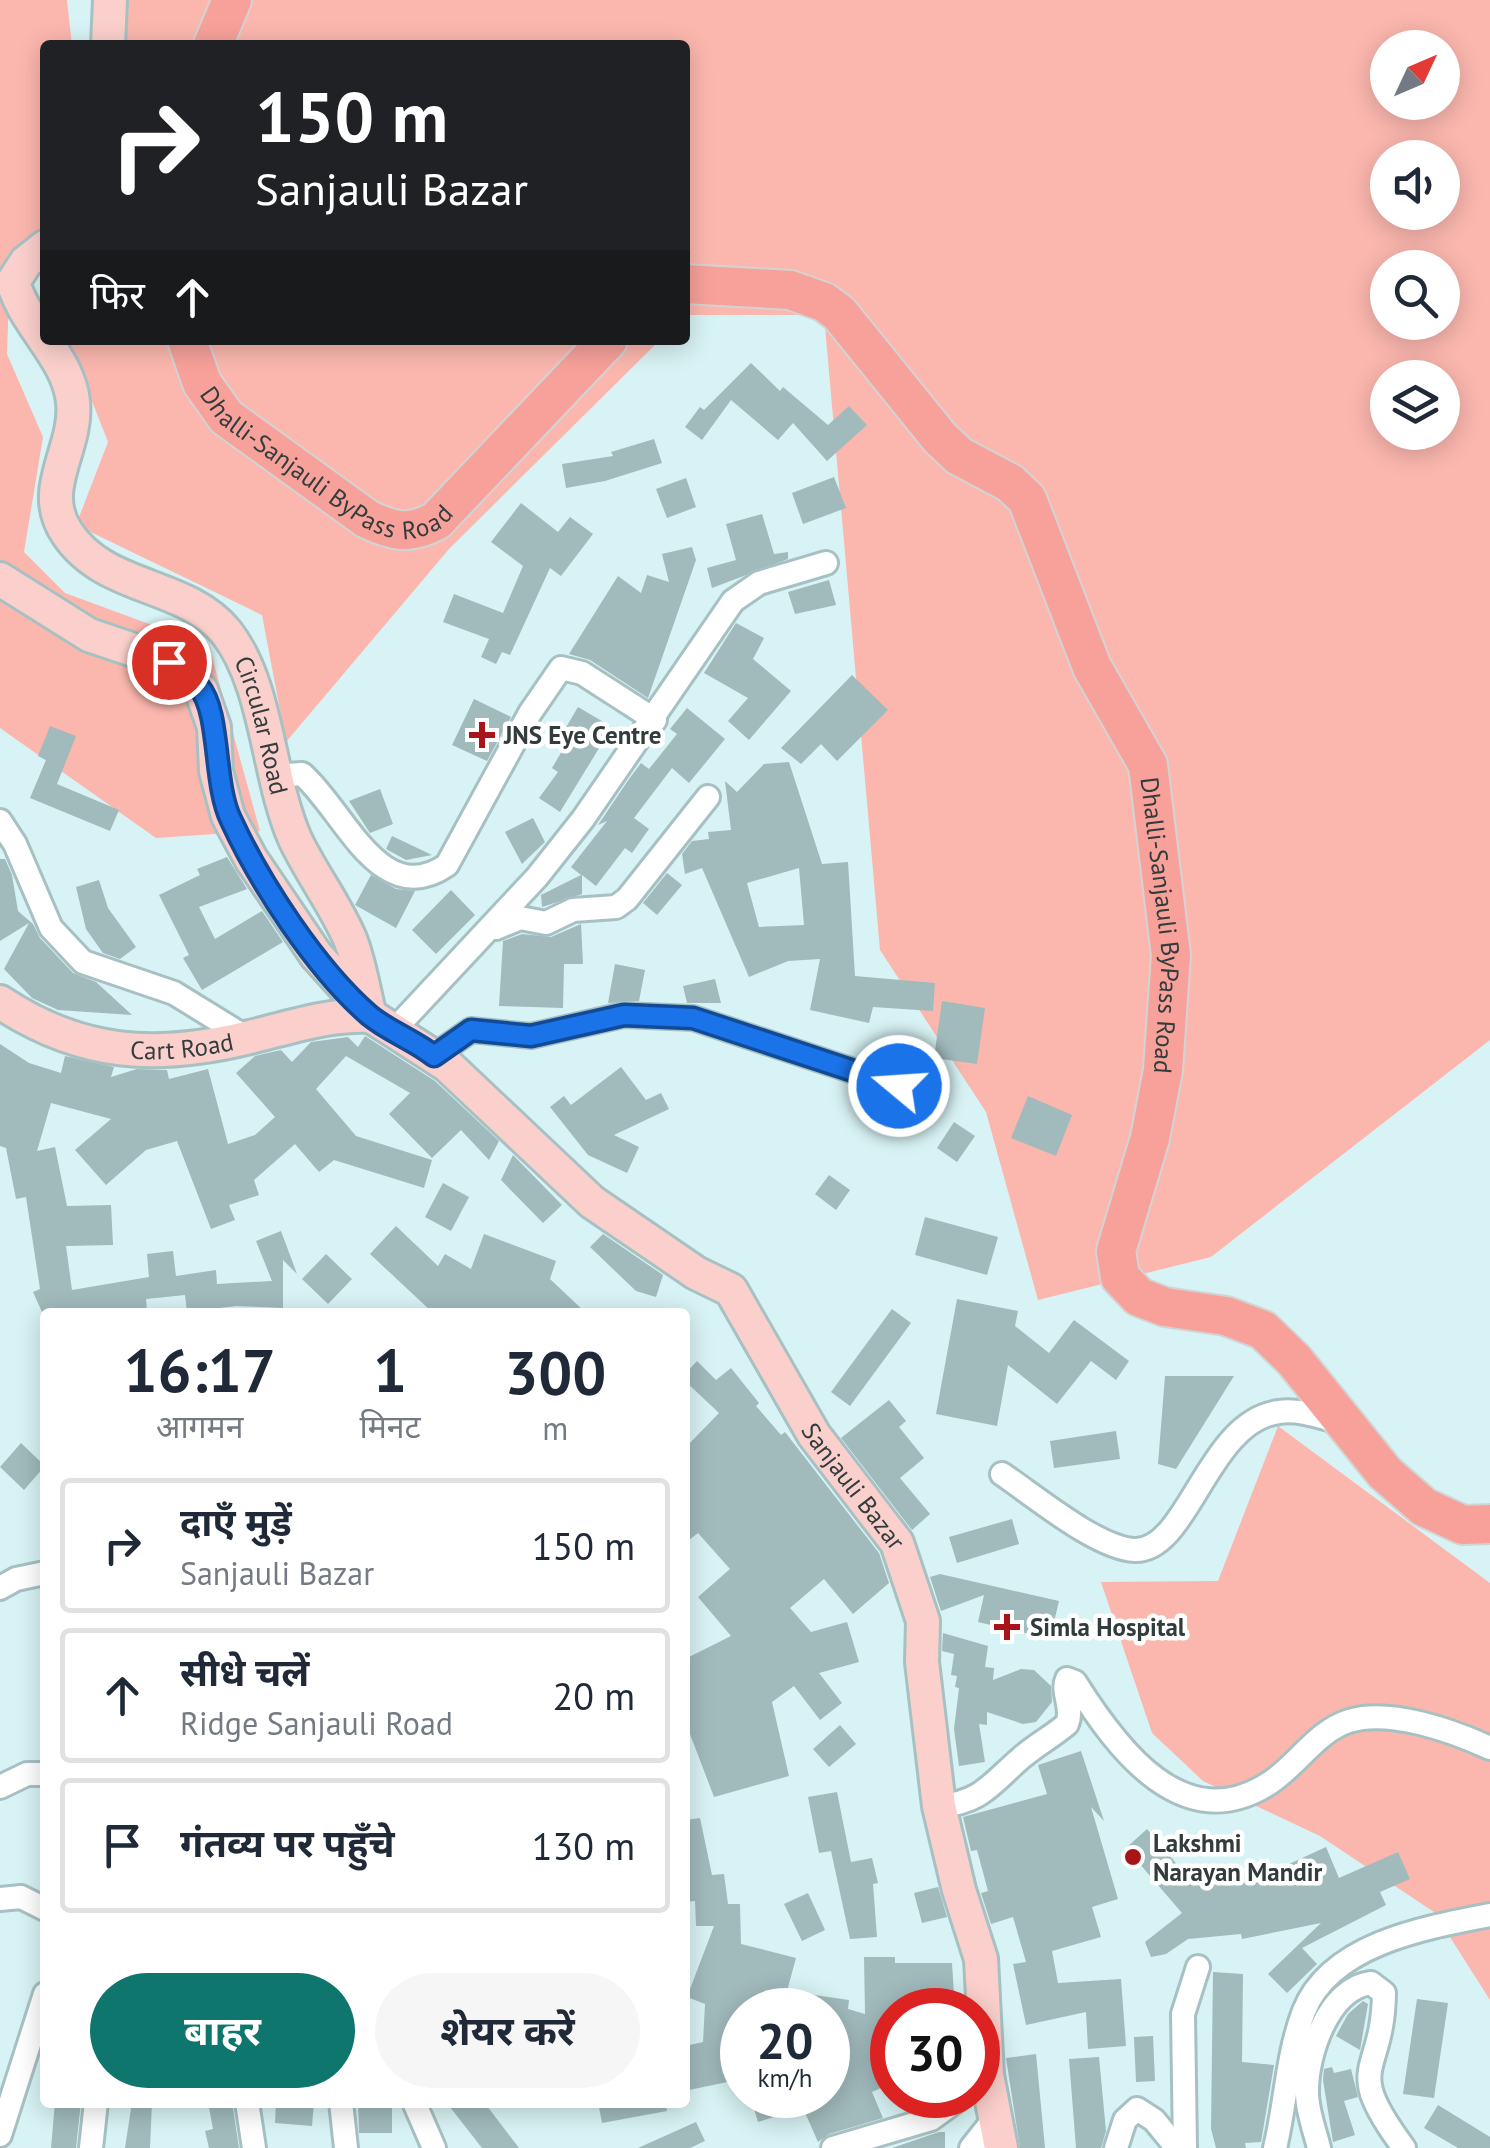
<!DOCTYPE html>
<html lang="hi">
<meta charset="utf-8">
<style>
body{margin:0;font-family:"PT Sans","Noto Sans Devanagari",sans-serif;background:#f6f6f7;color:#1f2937;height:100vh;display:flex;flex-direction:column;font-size:38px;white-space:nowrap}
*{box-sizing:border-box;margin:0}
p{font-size:32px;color:#747a83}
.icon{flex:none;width:55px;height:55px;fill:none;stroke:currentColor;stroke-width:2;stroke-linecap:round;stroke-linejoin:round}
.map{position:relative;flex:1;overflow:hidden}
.details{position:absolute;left:40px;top:1308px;width:650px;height:800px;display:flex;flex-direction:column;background:#fff;border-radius:10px;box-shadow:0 5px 25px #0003}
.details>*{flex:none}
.guide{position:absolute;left:40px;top:40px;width:650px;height:305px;border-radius:10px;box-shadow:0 5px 25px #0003;background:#202124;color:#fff;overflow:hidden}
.needle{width:65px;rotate:46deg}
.fabs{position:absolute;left:1370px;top:30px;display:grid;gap:20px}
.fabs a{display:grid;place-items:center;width:90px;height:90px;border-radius:50%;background:#fff;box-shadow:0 5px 25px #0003;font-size:50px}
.speed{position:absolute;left:720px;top:1988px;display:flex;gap:20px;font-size:50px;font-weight:700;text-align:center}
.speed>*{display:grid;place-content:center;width:130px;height:130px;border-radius:50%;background:#fff;box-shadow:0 5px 25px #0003;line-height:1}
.speed small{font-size:25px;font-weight:400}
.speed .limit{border:15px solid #d22;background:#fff;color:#111}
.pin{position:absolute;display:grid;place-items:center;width:85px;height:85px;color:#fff;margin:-42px;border:5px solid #fff;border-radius:50%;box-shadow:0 2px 10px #0007}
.me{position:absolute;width:110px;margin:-55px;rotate:288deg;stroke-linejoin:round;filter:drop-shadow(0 0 8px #0008)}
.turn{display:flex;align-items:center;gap:35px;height:210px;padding:0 50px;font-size:45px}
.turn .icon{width:130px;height:130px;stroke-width:2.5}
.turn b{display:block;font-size:70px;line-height:85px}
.then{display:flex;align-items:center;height:95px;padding:0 50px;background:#0003;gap:20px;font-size:38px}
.eta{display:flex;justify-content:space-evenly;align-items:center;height:170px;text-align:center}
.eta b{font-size:60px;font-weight:700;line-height:70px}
.primary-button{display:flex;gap:20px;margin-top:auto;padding:20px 50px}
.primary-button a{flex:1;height:115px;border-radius:60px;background:#0f766e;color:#fff;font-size:40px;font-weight:700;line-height:115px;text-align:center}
.primary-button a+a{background:#f6f6f7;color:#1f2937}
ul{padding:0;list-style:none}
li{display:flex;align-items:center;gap:30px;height:135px;margin:0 20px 15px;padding:0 30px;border:5px solid #e0e1e3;border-radius:10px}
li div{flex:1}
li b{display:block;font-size:38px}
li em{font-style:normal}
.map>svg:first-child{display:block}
.green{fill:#fbb7ae;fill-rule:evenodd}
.building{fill:#a1babc;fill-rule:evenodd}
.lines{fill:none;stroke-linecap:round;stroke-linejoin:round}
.street-casing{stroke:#a7c1c3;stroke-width:28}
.secondary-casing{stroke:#a7c1c3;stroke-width:38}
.primary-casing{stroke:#d2d4d4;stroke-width:42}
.street{stroke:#fff;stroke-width:22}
.secondary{stroke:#fbd0cc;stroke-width:32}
.primary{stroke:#f7a19a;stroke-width:38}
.route-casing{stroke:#114b97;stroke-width:25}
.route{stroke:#1a73e8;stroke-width:18}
.poi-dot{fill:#a81417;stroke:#fff;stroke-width:4}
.labels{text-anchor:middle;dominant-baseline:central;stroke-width:9;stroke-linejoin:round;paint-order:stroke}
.street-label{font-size:25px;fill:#323c3d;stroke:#fff}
.poi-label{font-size:25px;font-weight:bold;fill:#323c3d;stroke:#fff;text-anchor:start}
</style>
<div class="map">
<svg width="1490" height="2148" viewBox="0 0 1490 2148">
<rect width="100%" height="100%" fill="#d8f3f5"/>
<!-- green -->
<g class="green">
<polygon points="0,0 67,0 72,45 45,45 45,229 10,263 7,354 43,437 24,552 65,593 209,646 260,831 156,838 0,728"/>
<path d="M122 0H1490V1040L1211 1257 1038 1300 986 1112 880 950 824 315H685V45H126ZM1388 48H1442V102H1388ZM1388 158H1442V212H1388ZM1388 268H1442V322H1388ZM1388 378H1442V432H1388Z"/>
<polygon points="68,340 660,340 449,549 286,742 262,615 76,525 108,442"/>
<polygon points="1278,1426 1490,1583 1490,2000 1434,1912 1320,1836 1203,1781 1152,1733 1101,1582 1218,1581"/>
</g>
<!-- building -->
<g class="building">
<polygon points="751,363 780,391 783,387 828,425 849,406 867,425 827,461 793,423 778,440 731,400 702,440 685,427 700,407 704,410"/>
<polygon points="654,439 662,463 605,481 566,488 562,464 613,456 611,452"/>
<polygon points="834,477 846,508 803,524 792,493"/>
<polygon points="686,478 696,507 667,518 656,489"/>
<polygon points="521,503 558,532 570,517 593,534 561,576 550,568 510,655 502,652 496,664 481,657 489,639 443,622 454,594 503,613 523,566 491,542"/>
<polygon points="762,514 774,554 788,552 788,559 712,588 707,568 736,560 726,524"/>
<polygon points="692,547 696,560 648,698 590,660 569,654 618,576 641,593 647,575 669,582 662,554"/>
<polygon points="829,580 836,605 795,614 788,592"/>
<polygon points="736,623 764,638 753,659 791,691 749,740 728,721 748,698 704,673"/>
<polygon points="852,675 888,710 837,761 821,744 801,764 781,748"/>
<polygon points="474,699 511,717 487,761 452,745"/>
<polygon points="578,707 612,727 560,812 539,798 558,772 552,768 572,734 565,729"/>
<polygon points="687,708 725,739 689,783 672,768 634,818 649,829 632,853 625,848 596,886 582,875 582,894 542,907 541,895 581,875 571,867 607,821 598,825 629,779 641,763 649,769 677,734 670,729"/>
<polygon points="50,726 76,736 57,784 119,810 110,831 30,798 46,760 38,756"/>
<path d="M789 762 822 864 848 862 855 976 935 983 933 1011 873 1007 869 1023 810 1010 820 959 788 961 749 977 702 868 685 874 682 854 692 841 709 839 708 832 731 830 725 781 737 792 764 764ZM799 868 804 925 759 927 747 883Z"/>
<polygon points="380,789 393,824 370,833 349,801"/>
<polygon points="533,818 545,842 522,864 505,832"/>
<polygon points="392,836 432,855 406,860 386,849"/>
<polygon points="227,857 247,889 199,907 215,939 262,911 283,942 202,990 183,958 189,955 159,895 200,875 197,869"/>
<polygon points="0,859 5,859 12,875 18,911 33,924 40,938 73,973 96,982 132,1015 58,1010 32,998 4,969 29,923 0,941"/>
<polygon points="667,873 682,885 657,915 643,903"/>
<polygon points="371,875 396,889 415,891 396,928 355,905"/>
<polygon points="99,880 108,908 136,947 120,959 103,953 86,929 76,887"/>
<polygon points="451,890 475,915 436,954 412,930"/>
<polygon points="581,924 583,964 564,964 563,1008 499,1006 503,941 522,934 551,937"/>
<polygon points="615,964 645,970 639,1001 608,1003"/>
<polygon points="715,979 721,1003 687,1003 683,986"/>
<polygon points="942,1001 985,1008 977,1064 934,1058"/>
<polygon points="365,1036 435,1081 499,1141 489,1160 461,1130 432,1158 389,1114 410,1093 346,1056 316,1089 356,1136 432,1160 424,1188 334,1160 319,1172 295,1144 254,1180 259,1195 229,1205 235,1220 211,1229 177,1141 146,1150 106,1185 75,1150 111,1119 51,1103 37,1151 55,1147 67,1206 111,1205 113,1245 66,1246 72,1290 149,1277 147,1254 173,1251 176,1276 216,1270 217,1284 272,1281 256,1241 281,1231 297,1274 283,1260 283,1308 236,1306 187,1312 185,1295 146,1299 147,1310 42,1312 33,1292 40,1289 26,1197 16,1199 6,1148 0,1146 0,1044 29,1063 61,1073 65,1056 114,1067 111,1077 137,1069 167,1070 169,1079 208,1069 228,1144 255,1135 275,1117 236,1073 255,1056 281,1050 292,1062 311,1042 348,1037 358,1047"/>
<polygon points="621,1067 646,1100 661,1093 669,1109 614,1135 639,1147 627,1173 588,1155 550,1107 564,1096 571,1105"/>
<polygon points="1028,1096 1072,1115 1056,1156 1011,1138"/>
<polygon points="954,1122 975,1136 957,1162 937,1148"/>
<polygon points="513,1155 562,1205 543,1223 501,1180"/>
<polygon points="829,1175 850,1190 836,1210 815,1194"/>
<polygon points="443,1183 469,1197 451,1231 425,1217"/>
<polygon points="925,1217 998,1237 987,1275 915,1255"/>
<polygon points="396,1226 438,1266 445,1254 471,1269 484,1234 556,1261 550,1279 585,1312 432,1312 370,1254"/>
<polygon points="603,1234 663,1275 656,1297 636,1291 590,1247"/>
<polygon points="326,1254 352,1279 328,1304 302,1279"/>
<polygon points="957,1299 1018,1311 1015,1326 1049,1353 1074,1320 1129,1361 1116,1380 1091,1361 1057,1404 1008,1365 997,1426 936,1414"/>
<polygon points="892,1309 911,1323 850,1406 831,1392"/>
<polygon points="697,1361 716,1380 731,1368 759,1403 756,1406 781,1435 785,1432 879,1553 889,1583 853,1614 824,1579 790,1608 811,1632 847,1622 859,1662 819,1673 842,1703 820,1720 794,1686 772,1702 789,1776 714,1797 685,1721 685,1659 731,1636 698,1597 730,1569 698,1533 685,1543 685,1448 719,1413 685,1381 685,1374"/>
<polygon points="1165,1376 1234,1376 1176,1469 1158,1464"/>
<polygon points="889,1400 906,1421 899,1427 924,1458 900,1478 930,1514 912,1530 841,1438"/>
<polygon points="1116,1431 1120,1459 1054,1468 1050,1441"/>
<polygon points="21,1443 45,1466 24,1490 0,1467"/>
<polygon points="1012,1519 1019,1544 957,1563 949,1537"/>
<polygon points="940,1574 1059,1601 1050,1639 978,1622 984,1595 941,1611 930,1577"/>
<polygon points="943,1633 988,1646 985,1667 994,1668 993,1680 1021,1669 1034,1670 1051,1686 1052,1702 1036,1722 1023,1724 987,1712 987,1725 979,1724 985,1762 959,1766 954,1729 959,1688 955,1687 957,1676 951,1675 954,1654 942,1651"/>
<polygon points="840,1725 856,1744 829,1767 813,1749"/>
<polygon points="1081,1751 1104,1821 1091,1807 1118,1899 1092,1907 1101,1937 1052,1951 1058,1983 1121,1979 1126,2046 1088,2049 1086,2012 1026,2025 1013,1964 1026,1962 1013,1917 991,1924 981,1893 988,1891 977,1850 971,1851 963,1817 1047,1794 1038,1765"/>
<polygon points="837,1792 851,1862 872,1858 878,1883 873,1884 877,1937 850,1939 831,1851 819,1853 808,1797"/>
<polygon points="700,1818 712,1875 724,1874 728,1904 740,1904 741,1944 796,1958 787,1991 849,2000 848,2009 865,2014 864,1957 895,1957 895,1963 952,1963 955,2010 888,2010 892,2083 872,2092 883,2118 829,2134 818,2142 803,2108 758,2122 750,2095 828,2095 828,2010 742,2010 742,2079 689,2090 685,2046 703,2042 705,2004 687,1997 714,1926 696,1926 695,1901 685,1902 685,1820"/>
<polygon points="1147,1829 1181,1869 1263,1876 1326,1847 1339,1878 1398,1852 1410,1879 1380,1892 1386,1905 1302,1948 1317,1964 1287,1993 1268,1974 1321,1923 1242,1939 1241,1934 1188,1939 1166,1954 1151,1957 1145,1942 1182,1913 1126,1848"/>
<polygon points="938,1887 947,1917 922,1923 914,1893"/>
<polygon points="808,1893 825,1930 802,1941 784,1904"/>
<polygon points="1213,1972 1243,1974 1242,2062 1274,2065 1261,2142 1245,2143 1246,2148 1216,2148 1211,2129"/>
<polygon points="1417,1999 1448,2003 1434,2098 1403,2094"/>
<polygon points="1363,2001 1368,2004 1360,2050 1336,2036 1348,2014"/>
<polygon points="1153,2036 1155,2081 1136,2082 1134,2037"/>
<polygon points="1036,2054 1045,2148 1020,2148 1006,2058"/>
<polygon points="1099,2057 1106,2131 1101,2148 1076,2148 1069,2059"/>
<polygon points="1332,2067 1334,2073 1351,2069 1358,2097 1344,2101 1355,2135 1333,2142 1323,2080 1324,2069"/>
<polygon points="55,2102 81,2102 76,2148 51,2148"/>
<polygon points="132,2102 152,2102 150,2148 125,2148"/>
<polygon points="208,2102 232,2102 239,2148 209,2148 205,2131 213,2129"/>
<polygon points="276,2102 314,2102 312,2126 275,2123"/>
<polygon points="358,2102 392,2102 392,2133 359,2133"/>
<polygon points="446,2102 484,2102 519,2148 482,2148"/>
<polygon points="598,2102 666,2102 667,2111 602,2123"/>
<polygon points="1438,2105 1490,2137 1490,2148 1458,2148 1424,2128"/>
<polygon points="696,2122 705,2141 690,2148 638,2148"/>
<polygon points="939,2132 945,2132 945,2148 892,2148"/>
</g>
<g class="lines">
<defs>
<g id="street">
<path d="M273 776 302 774C344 810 380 911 447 865L530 713 561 668 582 673 655 720"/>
<polyline points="0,821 15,844 51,928 83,962 174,993 247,1038"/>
<polyline points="496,928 520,918 546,923 573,910 616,907 627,899 708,797"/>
<polyline points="395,1029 537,877 583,819 733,601 759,583 826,563"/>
<polyline points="434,1056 471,1030 531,1036 623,1015 693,1018 899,1086"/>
<path d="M1002 1474C1033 1495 1098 1549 1135 1550 1189 1551 1207 1421 1279 1412 1299 1409 1321 1417 1340 1422"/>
<polyline points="0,1588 16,1579 45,1573"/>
<polyline points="0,1787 27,1774 45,1774"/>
<path d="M939 1806C981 1803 992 1783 1021 1758 1036 1745 1053 1736 1067 1724 1074 1708 1061 1692 1067 1679L1075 1682C1117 1749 1184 1840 1271 1782 1298 1764 1317 1731 1349 1721 1389 1708 1453 1731 1490 1748"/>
<polyline points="0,1899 21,1897 45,1909"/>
<polyline points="247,2102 254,2148"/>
<polyline points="341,2102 346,2148"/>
<polyline points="414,2102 434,2148"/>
<polyline points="0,2135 45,1994"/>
<polyline points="91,2148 96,2102"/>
<polyline points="833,2148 931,2119 964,2095"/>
<polyline points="971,2148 994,2119"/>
<polyline points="1116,2148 1125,2120 1137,2109 1154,2120 1177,2148"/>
<polyline points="1185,2148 1183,2014 1198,1967"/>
<path d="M1275 2148C1286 2103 1287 2055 1304 2011 1331 1943 1428 1927 1490 1915"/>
<path d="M1319 2148C1315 2131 1307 2111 1307 2093 1306 2056 1328 1988 1371 1983L1384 1993C1383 2078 1341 2063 1404 2148"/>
</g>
<g id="secondary">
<polyline points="108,45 110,0"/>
<path id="s1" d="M45 247 26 262 13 282C25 325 69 358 73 402 78 449 37 489 67 533 105 591 185 582 226 632 268 685 267 775 295 839 311 873 335 904 350 939 359 961 363 988 369 1012"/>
<path id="s2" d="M0 579 89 635 169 662 201 690 214 727 216 771 228 816 251 859 316 955 371 1016 447 1065 592 1202 696 1273 731 1290 814 1435 897 1543 923 1621 922 1662 939 1806 959 1890 981 1959 987 2075 1001 2148"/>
<path id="s3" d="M0 1002C81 1056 157 1060 250 1037 291 1027 328 1014 371 1016"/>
</g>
<g id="primary">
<polyline points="213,45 232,0"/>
<path id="s4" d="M685 284 790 290 824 302 839 313 940 438 959 456 1010 483 1027 499 1092 667 1148 765 1171 955 1163 1070 1150 1138 1116 1251 1120 1277 1139 1297 1165 1307 1226 1316 1263 1330 1294 1360 1385 1473 1424 1507 1463 1525 1490 1524"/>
<path id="s5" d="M187 340 202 383 226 417 367 519C394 532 409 535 436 521L608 340"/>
</g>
</defs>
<!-- street casing -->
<use href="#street" class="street-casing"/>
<!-- secondary casing -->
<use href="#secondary" class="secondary-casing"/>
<!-- primary casing -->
<use href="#primary" class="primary-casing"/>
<!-- street -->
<use href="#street" class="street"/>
<!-- secondary -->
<use href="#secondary" class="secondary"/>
<!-- primary -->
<use href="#primary" class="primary"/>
</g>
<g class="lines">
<defs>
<path id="route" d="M169 662C179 670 190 678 199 687 221 712 213 784 231 820 260 883 316 969 369 1015 388 1031 414 1040 434 1056L471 1030 531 1036 624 1015 693 1018 899 1086"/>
</defs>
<!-- route casing -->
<use href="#route" class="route-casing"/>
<!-- route -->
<use href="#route" class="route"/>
</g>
<!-- markers -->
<g class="poi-dot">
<path d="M477 720h10v10h10v10h-10v10h-10v-10h-10v-10h10z"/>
<path d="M1002 1612h10v10h10v10h-10v10h-10v-10h-10v-10h10z"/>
<circle cx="1133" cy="1857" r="10"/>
</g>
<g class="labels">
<!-- street labels -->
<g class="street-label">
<text stroke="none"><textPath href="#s5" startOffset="202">Dhalli-Sanjauli ByPass Road</textPath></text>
<text stroke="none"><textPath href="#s1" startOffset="610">Circular Road</textPath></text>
<text stroke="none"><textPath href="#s4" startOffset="882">Dhalli-Sanjauli ByPass Road</textPath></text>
<text stroke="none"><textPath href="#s3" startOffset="192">Cart Road</textPath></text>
<text stroke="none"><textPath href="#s2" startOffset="1295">Sanjauli Bazar</textPath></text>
</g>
<!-- poi labels -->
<g class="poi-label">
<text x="504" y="735">JNS Eye Centre</text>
<text x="1030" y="1627">Simla Hospital</text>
<text x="1153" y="1843">Lakshmi<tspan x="1153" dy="29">Narayan Mandir</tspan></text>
</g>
</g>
</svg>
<div class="fabs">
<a><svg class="needle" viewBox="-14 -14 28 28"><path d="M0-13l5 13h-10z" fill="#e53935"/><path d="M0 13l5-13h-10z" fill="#747a83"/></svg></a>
<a><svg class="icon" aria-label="sound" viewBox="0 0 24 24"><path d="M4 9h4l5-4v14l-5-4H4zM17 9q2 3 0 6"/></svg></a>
<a><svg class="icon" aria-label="search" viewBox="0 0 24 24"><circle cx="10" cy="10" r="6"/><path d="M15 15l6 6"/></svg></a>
<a><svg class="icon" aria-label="layers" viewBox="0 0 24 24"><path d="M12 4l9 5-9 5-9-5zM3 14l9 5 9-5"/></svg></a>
</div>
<div class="speed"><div>20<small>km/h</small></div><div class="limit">30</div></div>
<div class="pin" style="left:169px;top:662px;background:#d93025"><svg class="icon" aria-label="arrive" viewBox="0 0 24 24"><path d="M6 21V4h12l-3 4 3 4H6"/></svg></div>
<svg class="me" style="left:899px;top:1086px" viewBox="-20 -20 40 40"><circle r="17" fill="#1a73e8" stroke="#fff" stroke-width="3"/><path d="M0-11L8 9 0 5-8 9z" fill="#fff"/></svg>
<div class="guide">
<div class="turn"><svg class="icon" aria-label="right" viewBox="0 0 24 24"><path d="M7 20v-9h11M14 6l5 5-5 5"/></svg><div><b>150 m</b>Sanjauli Bazar</div></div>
<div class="then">फिर<svg class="icon" aria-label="ahead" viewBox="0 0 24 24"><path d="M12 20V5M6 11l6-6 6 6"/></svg></div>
</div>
<section class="details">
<div class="eta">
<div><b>16:17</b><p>आगमन</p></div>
<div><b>1</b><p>मिनट</p></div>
<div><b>300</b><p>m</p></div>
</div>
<ul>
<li><svg class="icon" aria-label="right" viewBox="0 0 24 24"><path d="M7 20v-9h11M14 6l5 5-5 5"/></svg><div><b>दाएँ मुड़ें</b><p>Sanjauli Bazar</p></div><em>150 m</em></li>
<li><svg class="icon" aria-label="ahead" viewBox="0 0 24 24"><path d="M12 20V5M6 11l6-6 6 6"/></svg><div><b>सीधे चलें</b><p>Ridge Sanjauli Road</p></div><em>20 m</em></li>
<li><svg class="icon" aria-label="arrive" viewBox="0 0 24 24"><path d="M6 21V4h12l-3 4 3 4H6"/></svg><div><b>गंतव्य पर पहुँचे</b></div><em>130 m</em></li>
</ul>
<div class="primary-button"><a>बाहर</a><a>शेयर करें</a></div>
</section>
</div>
